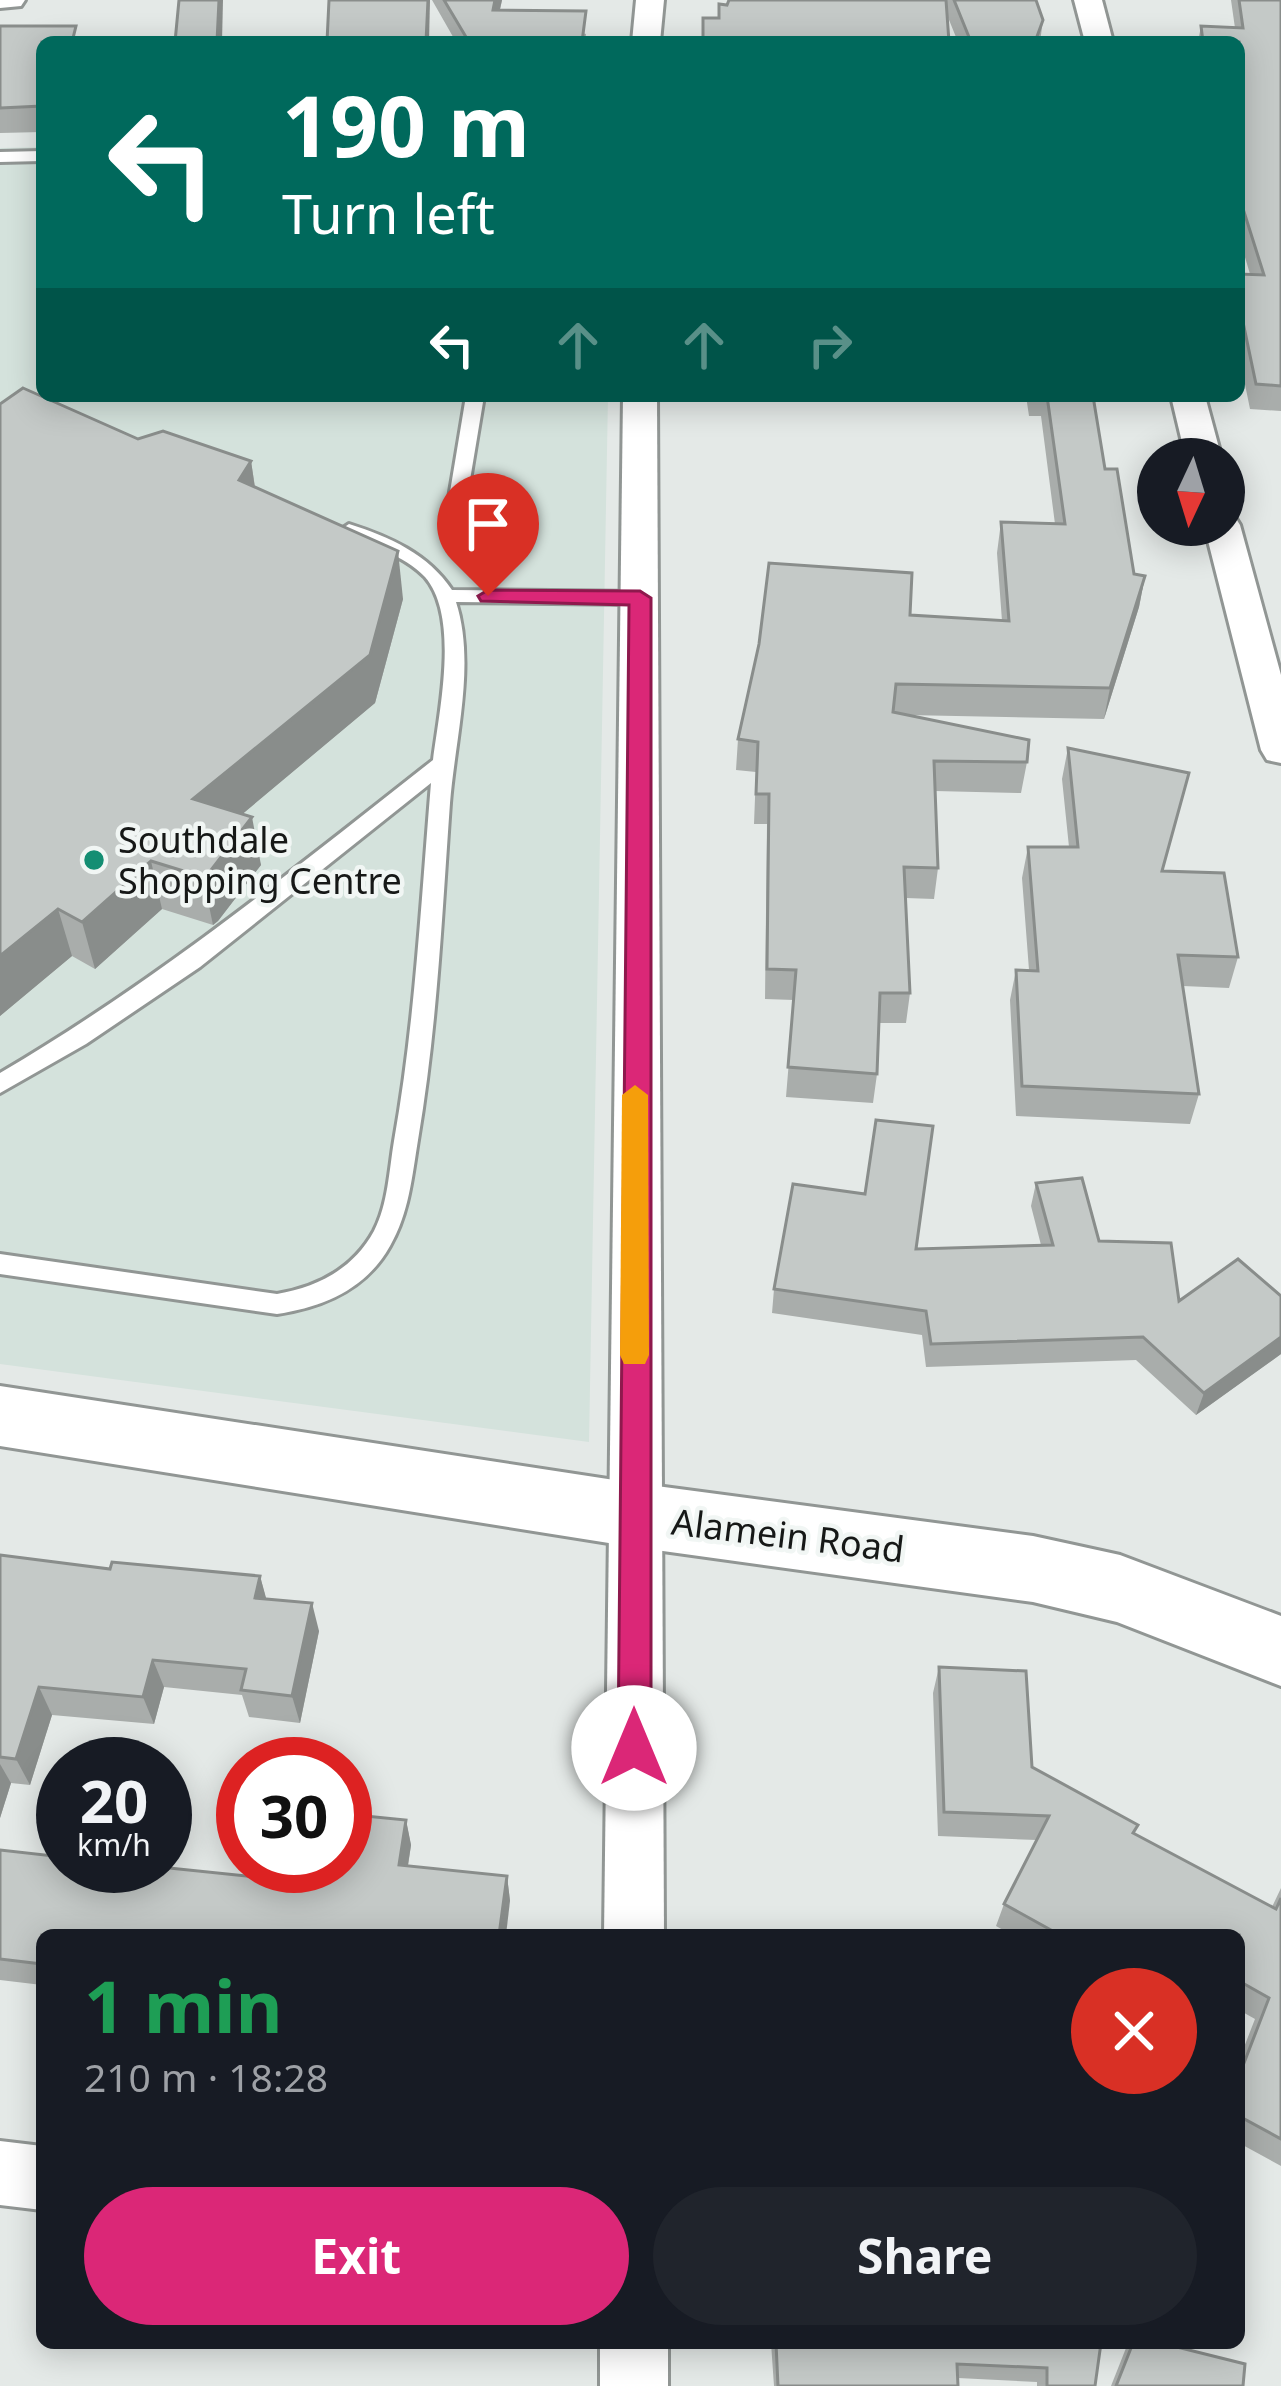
<!DOCTYPE html>
<meta charset="utf-8">
<style>
body{margin:0;font-family:"Noto Sans",sans-serif;background:#20242c;color:#f1f3f6;height:100vh;display:flex;flex-direction:column;font-size:45px;white-space:nowrap}
*{box-sizing:border-box;margin:0}
p{font-size:39px;color:#9ea1a6}
.icon{flex:none;width:66px;height:66px;fill:none;stroke:currentColor;stroke-width:2;stroke-linecap:round;stroke-linejoin:round}
.map{position:relative;flex:1;overflow:hidden}
.sheet{position:absolute;left:36px;top:1929px;width:1209px;height:420px;display:flex;flex-direction:column;background:#171b24;border-radius:18px;box-shadow:0 6px 30px #0003}
.sheet>*{flex:none}
.guide{position:absolute;left:36px;top:36px;width:1209px;height:366px;border-radius:18px;box-shadow:0 6px 30px #0003;background:#00695c;color:#fff;overflow:hidden}
.needle{width:78px;rotate:184deg}
.tools{position:absolute;left:1137px;top:438px;display:grid;gap:24px}
.tools a{display:grid;place-items:center;width:108px;height:108px;border-radius:50%;background:#171b24;box-shadow:0 6px 30px #0003;font-size:60px}
.speed{position:absolute;left:36px;top:1737px;display:flex;gap:24px;font-size:60px;font-weight:700;text-align:center}
.speed>*{display:grid;place-content:center;width:156px;height:156px;border-radius:50%;background:#171b24;box-shadow:0 6px 30px #0003;line-height:1}
.speed small{font-size:30px;font-weight:400}
.speed .limit{border:18px solid #d22;background:#fff;color:#111}
.pin{position:absolute;display:grid;place-items:center;width:102px;height:102px;color:#fff;margin:-123px -51px;border-radius:50% 50% 50% 0;rotate:-45deg;box-shadow:0 0 12px #0007}
.pin .icon{rotate:45deg}
.me{position:absolute;width:132px;margin:-66px;rotate:0deg;stroke-linejoin:round;filter:drop-shadow(0 0 9px #0008)}
.turn{display:flex;align-items:center;gap:42px;height:252px;padding:0 48px;font-size:54px}
.turn .icon{width:156px;height:156px;stroke-width:2.5}
.turn b{display:block;font-size:84px;line-height:102px}
.lanes{display:flex;align-items:center;height:114px;padding:0 48px;background:#0003;justify-content:center;gap:60px;direction:ltr}
.lanes .off{opacity:.35}
.round{display:grid;place-items:center;flex:none;width:126px;height:126px;border-radius:63px;background:#20242c}
.overview{display:flex;align-items:center;justify-content:space-between;height:204px;padding:0 48px}
h1{font-size:72px;font-weight:700;line-height:90px;color:#1e9e55}
.action{display:flex;gap:24px;margin-top:auto;padding:24px 48px}
.action a{flex:1;height:138px;border-radius:72px;background:#db2777;color:#fff;font-size:48px;font-weight:700;line-height:138px;text-align:center}
.action a+a{background:#20242c;color:#f1f3f6}
.map>svg:first-child{display:block}
.built{fill:#d4e2dc}
.lines{fill:none;stroke-linecap:round;stroke-linejoin:round}
.service-casing{stroke:#919694;stroke-width:6}
.minor-casing{stroke:#919694;stroke-width:6}
.secondary-casing{stroke:#919694;stroke-width:6}
.service{fill:#fff;fill-rule:evenodd}
.minor{fill:#fff;fill-rule:evenodd}
.secondary{fill:#fff;fill-rule:evenodd}
.wall{fill:#a9adab}
.shaded-wall{fill:#898d8b}
.building{fill:#c4c9c7;stroke:#898d8b;stroke-width:3}
.route{fill:#db2777;stroke:#8e194d;stroke-width:3}
.slow{fill:#f59e0b}
.poi-dot{fill:#148e73;stroke:#f1f6f4;stroke-width:4.5}
.labels{text-anchor:middle;dominant-baseline:central;stroke-width:9;stroke-linejoin:round;paint-order:stroke}
.poi-label{font-size:36px;fill:#161817;stroke:#f1f6f4;text-anchor:start}
.street-label{font-size:36px;fill:#161817;stroke:#f1f6f4}
</style>
<div class="map">
<svg width="1281" height="2386" viewBox="0 0 1281 2386">
<rect width="100%" height="100%" fill="#e4e9e7"/>
<!-- built -->
<polygon class="built" points="42,147 42,396 608,396 589,1442 0,1364 0,148"/>
<g class="lines">
<defs>
<g id="service">
<polygon points="42,151 42,161 0,162 0,152"/>
<polygon points="466,396 484,396 466,504 457,509 448,504"/>
<path d="M349 524C390 537 428 554 452 590L640 592 649 598 640 604 456 602C476 664 455 739 450 803 442 916 437 1028 418 1140 412 1177 409 1213 390 1246 366 1289 324 1307 277 1314L0 1274V1254L277 1294C318 1287 353 1269 374 1231 388 1204 389 1171 394 1141 415 1023 421 903 431 783L200 967 86 1044 0 1093V1073C155 982 292 871 433 760 439 712 460 617 425 577 404 555 370 545 342 534L340 530Z"/>
</g>
<g id="minor">
<polygon points="0,0 25,0 21,6 0,8"/>
<polygon points="636,0 664,0 660,42 632,42"/>
<polygon points="1074,0 1102,0 1113,42 1085,42"/>
<polygon points="623,396 657,396 664,1935 604,1935"/>
<polygon points="1171,396 1205,396 1222,459 1186,459"/>
<polygon points="1224,514 1235,517 1240,525 1281,675 1281,763 1267,760 1261,750 1204,525 1224,525"/>
<polygon points="0,2141 42,2146 42,2210 0,2205"/>
<rect x="600" y="2343" width="68" height="43"/>
</g>
<polygon id="secondary" points="0,1386 634,1483 1033,1536 1120,1555 1281,1616 1281,1686 1117,1622 1033,1602 634,1547 0,1446"/>
</defs>
<!-- service casing -->
<use href="#service" class="service-casing"/>
<!-- minor casing -->
<use href="#minor" class="minor-casing"/>
<!-- secondary casing -->
<use href="#secondary" class="secondary-casing"/>
<!-- service -->
<use href="#service" class="service"/>
<!-- minor -->
<use href="#minor" class="minor"/>
<!-- secondary -->
<use href="#secondary" class="secondary"/>
</g>
<!-- wall -->
<g class="wall">
<polygon points="432,0 502,0 500,10 586,34 585,42 456,42"/>
<polygon points="729,0 1036,0 1043,20 1040,42 958,42 947,15 719,18"/>
<polygon points="1231,0 1281,0 1281,411 1250,409 1239,355 1239,274 1250,274 1239,237 1239,42 1198,42 1201,26 1235,28"/>
<polygon points="0,26 42,42 42,132 0,133"/>
<polygon points="1026,396 1093,396 1105,469 1134,574 1145,576 1139,607 1104,719 907,715 1027,762 1021,793 935,791 938,868 934,899 906,898 910,993 906,1023 879,1023 877,1074 873,1103 786,1097 794,1000 765,999 767,824 754,824 756,772 736,770 738,739 910,615 1002,621 997,553 1001,522 1055,524 1041,416 1029,416"/>
<polygon points="0,404 138,439 251,461 255,487 403,599 375,703 242,814 261,865 218,921 213,925 162,909 95,969 72,956 0,1016"/>
<polygon points="1068,748 1163,871 1238,957 1229,988 1183,986 1199,1094 1190,1124 1016,1116 1010,1000 1016,970 1029,970 1022,878 1028,847 1069,847 1062,779"/>
<polygon points="1036,1183 1099,1241 1179,1301 1281,1296 1281,1354 1196,1415 1136,1360 926,1367 922,1335 772,1313 774,1289 916,1249 1041,1245 1031,1206"/>
<polygon points="0,1555 110,1569 260,1576 266,1599 319,1631 300,1723 249,1717 242,1695 164,1687 154,1724 52,1715 30,1785 11,1783 0,1818"/>
<polygon points="939,1667 1032,1767 1134,1834 1272,1907 1281,1888 1281,2166 1239,2143 1239,2060 1255,2019 1239,2010 1239,1935 1012,1935 996,1926 1004,1904 1037,1840 938,1836 933,1693"/>
<polygon points="406,1820 411,1845 408,1866 507,1876 510,1901 42,1935 42,1985 0,1980 0,1850 257,1877"/>
<polygon points="771,2343 1101,2343 1095,2386 1037,2386 1037,2382 958,2378 958,2386 774,2386"/>
<polygon points="1128,2343 1161,2343 1243,2386 1111,2386"/>
</g>
<!-- shaded-wall -->
<g class="shaded-wall">
<polygon points="219,0 223,0 222,42 217,42"/>
<polygon points="428,0 430,0 429,42 426,42"/>
<polygon points="495,0 502,0 494,34 493,10"/>
<polygon points="251,461 258,509 239,480"/>
<polygon points="398,551 403,599 375,703 203,847 193,799"/>
<polygon points="1145,576 1139,607 1104,719 1110,688"/>
<polygon points="252,817 261,865 218,921 213,925 203,877"/>
<polygon points="151,861 162,909 95,969 82,922"/>
<polygon points="58,909 72,956 0,1016 0,956"/>
<polygon points="1281,1337 1281,1354 1196,1415 1204,1393"/>
<polygon points="260,1576 268,1605 255,1598"/>
<polygon points="312,1603 319,1631 300,1723 292,1696"/>
<polygon points="153,1660 164,1687 154,1724 143,1697"/>
<polygon points="39,1687 52,1715 30,1785 16,1759"/>
<polygon points="0,1764 11,1783 0,1818"/>
<polygon points="406,1820 411,1845 404,1890 399,1865"/>
<polygon points="507,1876 510,1901 506,1935 499,1935"/>
</g>
<!-- building -->
<g class="building">
<polygon points="179,0 219,0 217,42 175,42"/>
<polygon points="329,0 428,0 426,42 327,42"/>
<polygon points="444,0 495,0 493,10 586,11 582,42 469,42"/>
<polygon points="729,0 946,0 949,42 703,42 703,18 719,18 719,4 727,5"/>
<polygon points="954,0 1036,0 1043,20 1035,42 971,42"/>
<polygon points="1239,0 1281,0 1281,386 1256,384 1239,303 1239,274 1264,275 1239,196 1239,42 1203,42 1201,26 1243,28"/>
<polygon points="0,26 76,26 72,42 42,42 42,106 0,108"/>
<polygon points="23,388 138,439 163,431 251,461 239,480 398,551 370,655 193,799 252,817 208,874 203,877 151,861 82,922 58,909 0,956 0,404"/>
<polygon points="1047,396 1093,396 1105,469 1117,469 1134,574 1145,576 1110,688 896,684 893,712 1029,740 1027,762 934,761 938,868 904,867 910,993 880,993 877,1074 788,1067 796,970 767,969 769,794 756,794 758,742 738,739 759,644 769,563 912,573 910,615 1009,621 1001,522 1065,524"/>
<polygon points="1068,748 1189,773 1162,871 1224,873 1238,957 1178,955 1199,1094 1022,1086 1016,970 1038,971 1028,847 1078,847"/>
<polygon points="876,1120 933,1126 916,1249 1053,1245 1036,1183 1082,1178 1099,1241 1171,1243 1179,1301 1238,1259 1281,1296 1281,1337 1204,1393 1143,1337 931,1344 926,1311 774,1289 793,1184 865,1194"/>
<polygon points="0,1555 110,1569 112,1562 260,1576 255,1598 312,1603 292,1696 241,1690 246,1669 153,1660 143,1697 39,1687 16,1759 0,1757"/>
<polygon points="939,1667 1026,1671 1032,1767 1138,1825 1133,1833 1276,1909 1281,1898 1281,2139 1239,2116 1239,2076 1269,1998 1239,1981 1239,1935 1060,1935 1004,1904 1049,1816 944,1812"/>
<polygon points="345,1814 406,1820 399,1865 507,1876 499,1935 42,1935 42,1964 0,1959 0,1850 63,1857 63,1866 150,1866 257,1877 259,1866 345,1866"/>
<polygon points="776,2343 1101,2343 1095,2386 1047,2386 1047,2368 957,2364 958,2386 778,2386"/>
<polygon points="1133,2343 1161,2343 1245,2364 1243,2386 1116,2386"/>
</g>
<!-- route -->
<polygon class="route" points="488,590 640,591 651,598 651,1748 646,1759 634,1764 623,1759 618,1748 629,605 481,601 478,596"/>
<!-- slow -->
<polygon class="slow" points="635,1085 648,1095 649,1355 645,1364 624,1364 620,1355 622,1095"/>
<!-- markers -->
<circle class="poi-dot" cx="94" cy="860" r="12"/>
<g class="labels">
<!-- poi labels -->
<g class="poi-label">
<text x="118" y="839">Southdale<tspan x="118" dy="41">Shopping Centre</tspan></text>
</g>
<!-- street labels -->
<g class="street-label">
<text transform="translate(788 1535) rotate(7)">Alamein Road</text>
</g>
</g>
</svg>
<div class="tools">
<a><svg class="needle" viewBox="-14 -14 28 28"><path d="M0-13l5 13h-10z" fill="#e53935"/><path d="M0 13l5-13h-10z" fill="#9ea1a6"/></svg></a>
</div>
<div class="speed"><div>20<small>km/h</small></div><div class="limit">30</div></div>
<div class="pin" style="left:488px;top:596px;background:#d93025"><svg class="icon" aria-label="arrive" viewBox="0 0 24 24"><path d="M6 21V4h12l-3 4 3 4H6"/></svg></div>
<svg class="me" style="left:634px;top:1748px" viewBox="-20 -20 40 40"><circle r="19" fill="#fff"/><path d="M0-13L10 11 0 6-10 11z" fill="#db2777"/></svg>
<div class="guide">
<div class="turn"><svg class="icon" aria-label="left" viewBox="0 0 24 24"><path d="M17 20v-9H6M10 6l-5 5 5 5"/></svg><div><b>190 m</b>Turn left</div></div>
<div class="lanes"><svg class="icon" aria-label="left" viewBox="0 0 24 24"><path d="M17 20v-9H6M10 6l-5 5 5 5"/></svg><svg class="icon off" aria-label="ahead" viewBox="0 0 24 24"><path d="M12 20V5M6 11l6-6 6 6"/></svg><svg class="icon off" aria-label="ahead" viewBox="0 0 24 24"><path d="M12 20V5M6 11l6-6 6 6"/></svg><svg class="icon off" aria-label="right" viewBox="0 0 24 24"><path d="M7 20v-9h11M14 6l5 5-5 5"/></svg></div>
</div>
<section class="sheet">
<div class="overview"><div><h1>1 min</h1><p>210 m · 18:28</p></div><a class="round" style="background:#d93025;color:#fff"><svg class="icon" aria-label="close" viewBox="0 0 24 24"><path d="M6 6l12 12M18 6L6 18"/></svg></a></div>
<div class="action"><a>Exit</a><a>Share</a></div>
</section>
</div>
